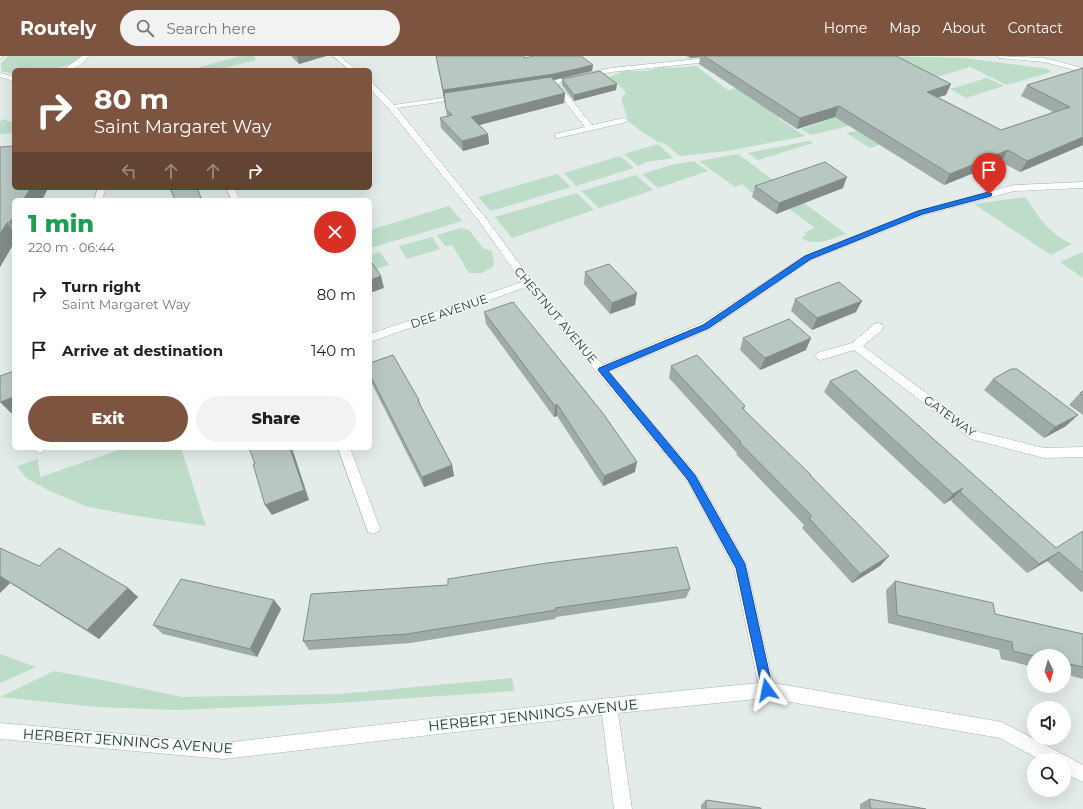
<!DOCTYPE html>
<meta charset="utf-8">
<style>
body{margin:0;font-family:Montserrat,sans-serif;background:#f2f2f2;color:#202124;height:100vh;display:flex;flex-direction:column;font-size:15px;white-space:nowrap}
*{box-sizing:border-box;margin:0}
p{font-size:13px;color:#757577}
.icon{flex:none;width:22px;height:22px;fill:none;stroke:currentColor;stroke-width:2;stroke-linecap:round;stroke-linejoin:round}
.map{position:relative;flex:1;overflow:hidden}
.sheet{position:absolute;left:12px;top:142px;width:360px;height:252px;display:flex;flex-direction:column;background:#fff;border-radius:6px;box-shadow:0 4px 16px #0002}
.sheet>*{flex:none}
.hud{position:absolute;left:12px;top:12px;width:360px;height:122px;border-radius:6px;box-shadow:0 4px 16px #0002;background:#7c543f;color:#fff;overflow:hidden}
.needle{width:26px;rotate:175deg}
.fabs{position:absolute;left:1027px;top:593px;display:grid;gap:8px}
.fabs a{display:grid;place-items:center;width:44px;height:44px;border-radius:50%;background:#fff;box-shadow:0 4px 16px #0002;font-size:20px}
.pin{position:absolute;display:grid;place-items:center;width:34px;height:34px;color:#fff;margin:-41px -17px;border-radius:50% 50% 50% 0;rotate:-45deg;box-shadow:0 0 4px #0007}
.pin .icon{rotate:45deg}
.me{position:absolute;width:44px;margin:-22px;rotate:348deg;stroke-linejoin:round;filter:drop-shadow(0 0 3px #0008)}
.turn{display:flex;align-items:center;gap:14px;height:84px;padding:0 16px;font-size:18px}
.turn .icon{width:52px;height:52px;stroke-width:2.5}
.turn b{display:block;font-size:28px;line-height:34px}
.lanes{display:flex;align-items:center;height:38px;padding:0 16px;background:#0003;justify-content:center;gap:20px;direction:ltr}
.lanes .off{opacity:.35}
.round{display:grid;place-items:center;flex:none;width:42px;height:42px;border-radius:21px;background:#f2f2f2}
.head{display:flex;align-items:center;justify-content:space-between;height:68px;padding:0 16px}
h1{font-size:24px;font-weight:800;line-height:30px;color:#1e9e55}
.action{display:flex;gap:8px;margin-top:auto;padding:8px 16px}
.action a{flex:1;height:46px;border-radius:24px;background:#7c543f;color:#fff;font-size:16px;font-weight:800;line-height:46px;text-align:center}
.action a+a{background:#f2f2f2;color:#202124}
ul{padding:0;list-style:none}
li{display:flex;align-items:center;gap:12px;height:56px;padding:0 16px}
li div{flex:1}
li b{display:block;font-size:15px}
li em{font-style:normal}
header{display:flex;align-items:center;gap:24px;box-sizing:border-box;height:56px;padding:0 20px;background:#7c543f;color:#fff}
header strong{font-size:19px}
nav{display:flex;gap:22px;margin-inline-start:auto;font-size:14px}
.search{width:280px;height:36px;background:#f2f2f2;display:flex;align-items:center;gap:10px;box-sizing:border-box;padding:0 14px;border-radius:22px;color:#757577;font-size:15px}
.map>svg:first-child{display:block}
.green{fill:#bdddc9}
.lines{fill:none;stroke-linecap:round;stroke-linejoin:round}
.minor-casing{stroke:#a6b4b1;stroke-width:1}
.minor{fill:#fff;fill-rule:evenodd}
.wall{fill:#9faba8}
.shaded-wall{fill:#828b88}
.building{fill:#b9c7c3;stroke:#828b88}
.route{fill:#1a73e8;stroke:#114b97}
.labels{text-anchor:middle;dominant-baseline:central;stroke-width:3;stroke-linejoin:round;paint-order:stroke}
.street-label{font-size:12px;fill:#233d39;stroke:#f4f9f7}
.near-street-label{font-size:14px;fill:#233d39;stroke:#f4f9f7}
</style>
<header>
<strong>Routely</strong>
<div class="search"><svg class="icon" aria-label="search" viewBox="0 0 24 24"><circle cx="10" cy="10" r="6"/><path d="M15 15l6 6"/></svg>Search here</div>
<nav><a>Home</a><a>Map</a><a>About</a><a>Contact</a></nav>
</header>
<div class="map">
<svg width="1083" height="753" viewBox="0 0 1083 753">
<rect width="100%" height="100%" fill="#e3ece9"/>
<!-- green -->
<g class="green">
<path d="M8 0H82C57 18 43 14 14 14V18L1 15V8Z"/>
<polygon points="240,0 254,0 256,4 217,14 198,14 197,12"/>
<polygon points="887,0 963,2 1048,13 1051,16 1007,29 970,11 930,23"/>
<polygon points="696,10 728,34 776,22 832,46 778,62 805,80 727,95 680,100 664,87 658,86 638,73 628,65 621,42 626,37 620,30 607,22 624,15 646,15 662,11 675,12"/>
<polygon points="987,22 1004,30 966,42 950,33"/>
<polygon points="841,59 857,68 811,79 801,73"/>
<polygon points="3,63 14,67 14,77 0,78 0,66"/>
<polygon points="897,67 916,77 870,92 846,77"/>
<polygon points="809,85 813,87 758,104 748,97"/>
<polygon points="658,88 673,102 647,106 638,110 624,98"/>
<path d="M738 98 846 178C831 183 816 191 801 182L806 179 803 177 815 172 767 136 756 140 742 128 735 131 699 105Z"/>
<polygon points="620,100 634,112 576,130 564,117"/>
<polygon points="694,105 708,115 658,132 642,118 671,109"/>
<polygon points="557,118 571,131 491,155 478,141"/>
<polygon points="636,119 653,134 599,152 581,135"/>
<polygon points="577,137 594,154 512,182 495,161"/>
<path d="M1025 141C1040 162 1047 176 1072 188L1051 199 974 148Z"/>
<polygon points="449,150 462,165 370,192 370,174"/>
<polygon points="461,172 469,174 483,192 492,195 494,210 482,217 469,217 452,189 445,190 437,179"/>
<polygon points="432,181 440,193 407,203 399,190"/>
<polygon points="380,196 389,209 370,215 370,199"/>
<polygon points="1083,196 1083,222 1060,206"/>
<polygon points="125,392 181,392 206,470 131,459 85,450 48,434 26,422 17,410 38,403 40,421"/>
<polygon points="0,598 36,611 0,627"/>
<polygon points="54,615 97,623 182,641 339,638 512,622 514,635 338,647 178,654 97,651 0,641"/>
</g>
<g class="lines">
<defs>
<g id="minor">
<polygon points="0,0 4,0 0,3"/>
<path d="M82 0H89C82 9 75 14 63 14Z"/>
<polygon points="333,0 340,0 356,14 349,14"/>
<polygon points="727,0 750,0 747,2 611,16 558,27 592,69 624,62 628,64 627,66 558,82 555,82 555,78 585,71 552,29 540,31 536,29 540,27 611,12"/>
<polygon points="997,0 1044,2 1083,12 1083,16 1044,6 1000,2"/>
<polygon points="0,17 14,21 14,25 0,21"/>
<polygon points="370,27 373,27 394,49 463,39 464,41 460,43 397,52 485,161 532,225 603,309 702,267 805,200 918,155 1014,129 1083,126 1083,132 1014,135 924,159 811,204 710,273 609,316 696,418 746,507 773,627 1002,666 1083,709 1083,726 1064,717 1064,704 1040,704 1000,682 767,642 618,657 632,753 614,753 602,659 224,703 0,683 0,667 224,687 609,642 758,627 734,512 688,426 526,231 370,286 370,278 522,226 479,165 389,53 370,33"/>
<polygon points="98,132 106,132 102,144 94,144"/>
<polygon points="226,132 234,132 240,144 232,144"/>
<polygon points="878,267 882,268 883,271 882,274 863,290 979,376 1044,392 1083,391 1083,401 1044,402 971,383 854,294 821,304 817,303 816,300 817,297 852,287 874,268"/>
<polygon points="33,392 46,392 44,395 40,397 35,395"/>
<polygon points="338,392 350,392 380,472 378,476 373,478 368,476"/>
</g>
</defs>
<!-- minor casing -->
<use href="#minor" class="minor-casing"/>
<!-- minor -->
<use href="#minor" class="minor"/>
</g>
<!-- wall -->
<g class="wall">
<polygon points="291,0 326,0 299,8"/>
<polygon points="436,0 524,0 524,2 593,9 592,15 553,24 565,37 564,47 479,69 488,78 489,88 463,95 441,72 440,62 447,60"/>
<polygon points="686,0 896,0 946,39 938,41 1001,74 1053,56 1021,40 1027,29 1083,12 1083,89 1020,116 1001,106 944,129 835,61 797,73 699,8 700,1 690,2"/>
<polygon points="562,23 616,34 574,45 562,29"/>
<polygon points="0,91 14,132 48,132 42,144 14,144 14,187 0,211"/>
<polygon points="755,130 843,132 776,158 752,141"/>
<polygon points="585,216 635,249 610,258 584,228"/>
<polygon points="795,243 856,256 812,274 791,255"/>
<polygon points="484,256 635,416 603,430 557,360 554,361 486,268"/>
<polygon points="743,282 806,294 760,314 740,294"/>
<polygon points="370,307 419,344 421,351 452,409 454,420 424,431 370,324"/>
<polygon points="671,310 745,350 744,354 810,420 889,500 880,510 852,527 802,472 804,469 736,398 737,397 669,322"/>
<polygon points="993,323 1066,370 1044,382 984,334"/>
<polygon points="830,325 1056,492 1083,475 1083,535 1081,536 1047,505 1027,517 951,445 954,442 944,448 824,336"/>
<polygon points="1083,335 1083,359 1069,349 1080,337"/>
<polygon points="0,492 39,510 128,532 138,541 99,583 10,527 0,537"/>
<polygon points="895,525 995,558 1083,578 1083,623 1064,618 1064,600 1034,600 1034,611 1001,603 999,594 888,567 886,534"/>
<polygon points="690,533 686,542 556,561 555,563 411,587 309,594 303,585"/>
<polygon points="274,544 281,553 257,601 163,578 153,569"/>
<polygon points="869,743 926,753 860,753 860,748"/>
<polygon points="706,744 761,753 701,753 701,749"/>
</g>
<!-- shaded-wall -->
<g class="shaded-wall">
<polygon points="297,0 326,0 299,8"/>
<polygon points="690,0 701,0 700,1 690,2"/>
<polygon points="593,9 592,15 554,24 443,40 443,34"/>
<polygon points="617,28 616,34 574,45 574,39"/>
<polygon points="951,28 946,39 922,46 927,36"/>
<polygon points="565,37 564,47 472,71 471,61"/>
<polygon points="839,50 835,61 797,73 800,62"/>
<polygon points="488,78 489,88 463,95 462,85"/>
<polygon points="1083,81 1083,89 1020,116 1027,105"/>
<polygon points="1008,94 1001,106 944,129 950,118"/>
<polygon points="847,121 843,132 776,158 779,147"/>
<polygon points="31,132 48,132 42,144 23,144"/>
<polygon points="14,160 14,172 10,166"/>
<polygon points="7,167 14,176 14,187 0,211 0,178"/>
<polygon points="381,220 384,232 370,237 370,224"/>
<polygon points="637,237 635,249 610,258 612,247"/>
<polygon points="862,245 856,256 812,274 817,262"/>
<polygon points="811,282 806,294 760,314 765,302"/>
<polygon points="14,341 14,356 11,357 0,346"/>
<polygon points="557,348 557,360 554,361 555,350"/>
<polygon points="1078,359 1066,370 1044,382 1055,371"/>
<polygon points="290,392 291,392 293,395 309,444 272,459 265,449"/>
<polygon points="637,406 635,416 603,430 604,420"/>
<polygon points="452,409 454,420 424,431 422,421"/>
<polygon points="963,432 954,442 944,448 953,438"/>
<polygon points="1059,496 1047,505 1027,517 1039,508"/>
<polygon points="889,500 880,510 852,527 860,518"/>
<polygon points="0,520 10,527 0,537"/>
<polygon points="128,532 138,541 99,583 87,574"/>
<polygon points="274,544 281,553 257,601 250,593"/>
</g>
<!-- building -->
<g class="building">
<polygon points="436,0 524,0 524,2 534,0 581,0 593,9 554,18 443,34"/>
<polygon points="704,0 896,0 951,28 927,36 1001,74 1070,51 1027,29 1083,12 1083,81 1027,105 1008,94 950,118 839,50 800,62"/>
<polygon points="600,15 617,28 574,39 562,23"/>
<polygon points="551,21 565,37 471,61 488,78 462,85 440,62 452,59 446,53 444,37"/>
<polygon points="14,90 14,132 31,132 23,144 14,144 14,160 10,166 7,167 0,178 0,91"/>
<polygon points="825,106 847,121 779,147 755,130"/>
<polygon points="170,132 197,132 202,144 175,144"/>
<polygon points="370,204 381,220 370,224"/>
<polygon points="609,208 637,237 612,247 585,216"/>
<polygon points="839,226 862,245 817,262 795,243"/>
<polygon points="513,246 602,356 637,406 604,420 557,348 555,350 484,256"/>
<polygon points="789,263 811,282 765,302 743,282"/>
<polygon points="393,299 419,344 418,345 452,409 422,421 370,319 370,307"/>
<polygon points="697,299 745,350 742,352 811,419 810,419 889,500 860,518 809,462 812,460 740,387 741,386 671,310"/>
<polygon points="1011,313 1017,313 1078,359 1055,371 993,323"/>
<polygon points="856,314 1056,492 1083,475 1083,517 1059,496 1039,508 960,436 963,432 953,438 830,325"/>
<polygon points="14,315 14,341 0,346 0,320"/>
<polygon points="1083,335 1083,340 1080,337"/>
<polygon points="249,392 290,392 304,434 265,449 253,408 255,408"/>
<polygon points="677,491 690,533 555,552 556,554 407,578 303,585 311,538 448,529 448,523 547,507"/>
<polygon points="0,492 39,510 59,492 128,532 87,574 0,520"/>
<polygon points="181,523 274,544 250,593 153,569"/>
<polygon points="895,525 993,547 995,558 1083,578 1083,611 1064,607 1064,600 1034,600 1013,595 1012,586 897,559"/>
<polygon points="869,743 926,753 871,753"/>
<polygon points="706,744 761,752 761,753 706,753"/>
</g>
<!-- route -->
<polygon class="route" points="989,136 992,138 991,140 923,158 811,203 709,272 608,315 695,419 745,508 773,634 771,638 767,640 763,638 736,512 688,424 598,314 599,312 703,269 805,200 918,155"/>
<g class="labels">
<!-- street labels -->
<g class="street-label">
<text transform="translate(449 255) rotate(-19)">DEE AVENUE</text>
<text transform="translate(556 259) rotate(50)">CHESTNUT AVENUE</text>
<text transform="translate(950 360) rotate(36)">GATEWAY</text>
</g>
<!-- near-street labels -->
<g class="near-street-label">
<text transform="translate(533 659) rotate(-6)">HERBERT JENNINGS AVENUE</text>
<text transform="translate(128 685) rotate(4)">HERBERT JENNINGS AVENUE</text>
</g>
</g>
</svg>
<div class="fabs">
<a><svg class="needle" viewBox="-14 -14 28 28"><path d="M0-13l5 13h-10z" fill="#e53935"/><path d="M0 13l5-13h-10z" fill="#757577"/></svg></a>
<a><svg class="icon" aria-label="sound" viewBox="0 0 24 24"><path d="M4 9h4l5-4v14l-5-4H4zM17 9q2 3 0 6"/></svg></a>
<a><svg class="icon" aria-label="search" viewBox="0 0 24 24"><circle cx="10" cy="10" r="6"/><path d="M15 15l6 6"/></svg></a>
</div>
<div class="pin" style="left:989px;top:138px;background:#d93025"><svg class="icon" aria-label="arrive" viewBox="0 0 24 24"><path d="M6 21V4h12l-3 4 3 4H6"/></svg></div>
<svg class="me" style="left:767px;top:634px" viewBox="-20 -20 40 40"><path d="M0-17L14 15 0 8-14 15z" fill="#1a73e8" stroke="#fff" stroke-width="4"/></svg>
<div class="hud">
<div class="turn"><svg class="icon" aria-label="right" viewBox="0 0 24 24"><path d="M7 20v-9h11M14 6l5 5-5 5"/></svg><div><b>80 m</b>Saint Margaret Way</div></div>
<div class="lanes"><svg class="icon off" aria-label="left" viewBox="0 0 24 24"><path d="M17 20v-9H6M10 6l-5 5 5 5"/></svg><svg class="icon off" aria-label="ahead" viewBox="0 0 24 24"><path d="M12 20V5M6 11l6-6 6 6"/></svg><svg class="icon off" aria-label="ahead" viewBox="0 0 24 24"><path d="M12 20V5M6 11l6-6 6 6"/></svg><svg class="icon" aria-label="right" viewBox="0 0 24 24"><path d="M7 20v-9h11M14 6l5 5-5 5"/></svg></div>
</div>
<section class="sheet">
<div class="head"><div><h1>1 min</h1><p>220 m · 06:44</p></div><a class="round" style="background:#d93025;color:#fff"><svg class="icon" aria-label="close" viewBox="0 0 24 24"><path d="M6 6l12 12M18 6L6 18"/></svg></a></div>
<ul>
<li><svg class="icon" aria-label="right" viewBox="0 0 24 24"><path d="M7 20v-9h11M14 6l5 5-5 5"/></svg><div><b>Turn right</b><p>Saint Margaret Way</p></div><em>80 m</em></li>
<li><svg class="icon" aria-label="arrive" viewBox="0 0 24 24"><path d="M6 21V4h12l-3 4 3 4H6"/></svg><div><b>Arrive at destination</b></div><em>140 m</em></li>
</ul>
<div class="action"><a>Exit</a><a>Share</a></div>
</section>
</div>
